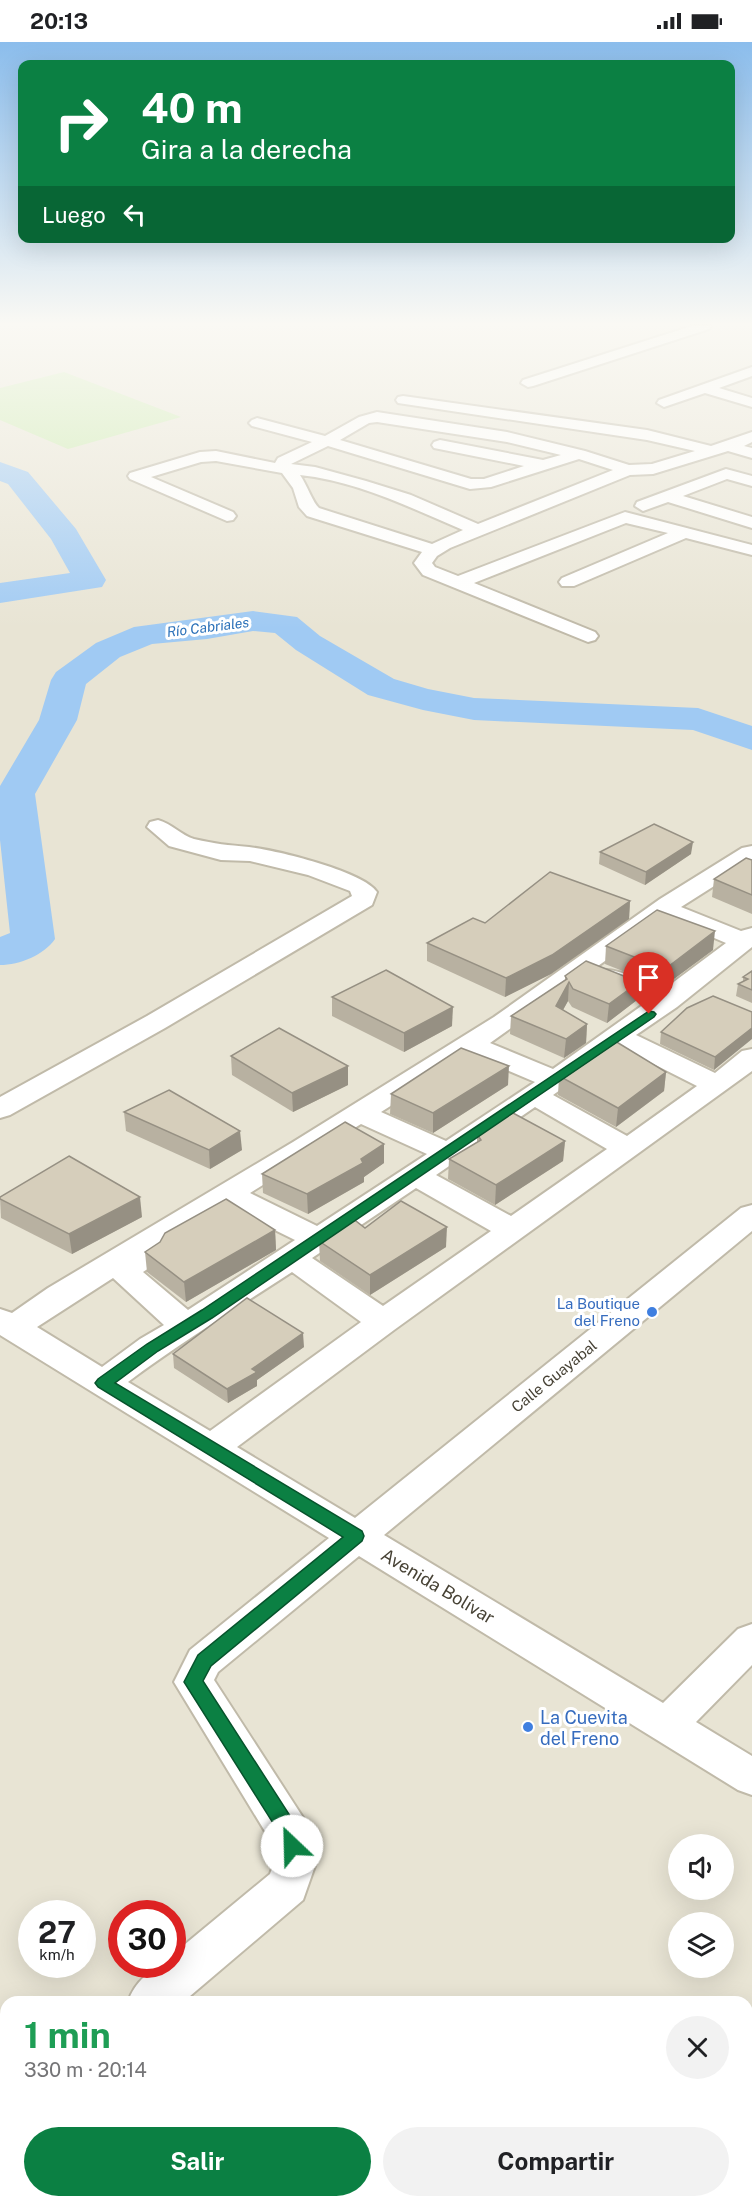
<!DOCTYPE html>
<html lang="es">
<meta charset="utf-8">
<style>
body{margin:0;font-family:"Public Sans",sans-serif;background:#f2f2f2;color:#202124;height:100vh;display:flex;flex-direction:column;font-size:22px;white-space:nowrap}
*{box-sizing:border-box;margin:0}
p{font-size:20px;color:#757577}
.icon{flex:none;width:33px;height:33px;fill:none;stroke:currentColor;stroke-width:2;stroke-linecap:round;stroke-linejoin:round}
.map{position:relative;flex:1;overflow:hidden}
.side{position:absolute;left:0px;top:1954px;width:753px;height:212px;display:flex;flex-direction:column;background:#fff;border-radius:18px 18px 0 0;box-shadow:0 6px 24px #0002}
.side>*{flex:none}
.top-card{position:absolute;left:18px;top:18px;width:717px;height:183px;border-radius:12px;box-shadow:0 6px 24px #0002;background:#0b8043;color:#fff;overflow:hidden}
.fabs{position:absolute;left:668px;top:1792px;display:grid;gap:12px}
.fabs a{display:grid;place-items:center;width:66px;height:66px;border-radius:50%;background:#fff;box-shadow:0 6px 24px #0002;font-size:30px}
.speed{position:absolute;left:18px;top:1858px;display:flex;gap:12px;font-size:30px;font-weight:700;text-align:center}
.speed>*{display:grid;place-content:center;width:78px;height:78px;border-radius:50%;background:#fff;box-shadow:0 6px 24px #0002;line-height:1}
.speed small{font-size:15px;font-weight:400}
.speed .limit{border:9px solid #d22;background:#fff;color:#111}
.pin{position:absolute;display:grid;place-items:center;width:51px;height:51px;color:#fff;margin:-62px -26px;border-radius:50% 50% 50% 0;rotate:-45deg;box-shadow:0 0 6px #0007}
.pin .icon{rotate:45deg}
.me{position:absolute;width:66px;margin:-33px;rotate:336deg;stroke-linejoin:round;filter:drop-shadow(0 0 4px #0008)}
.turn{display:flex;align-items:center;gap:21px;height:126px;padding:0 24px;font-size:27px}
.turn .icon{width:78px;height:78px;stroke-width:2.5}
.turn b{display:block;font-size:42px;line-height:51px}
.then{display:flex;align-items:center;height:57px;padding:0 24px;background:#0003;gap:12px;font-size:22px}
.round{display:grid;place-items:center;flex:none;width:63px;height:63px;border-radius:32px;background:#f2f2f2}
.overview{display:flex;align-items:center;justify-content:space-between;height:102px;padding:0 24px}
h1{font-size:36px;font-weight:700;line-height:45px;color:#1e9e55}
.cta{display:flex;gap:12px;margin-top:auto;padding:12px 24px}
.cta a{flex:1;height:69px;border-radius:36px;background:#0b8043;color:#fff;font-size:24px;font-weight:700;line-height:69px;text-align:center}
.cta a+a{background:#f2f2f2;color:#202124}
.status{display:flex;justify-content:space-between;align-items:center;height:42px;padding:0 30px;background:#fff;direction:ltr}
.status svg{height:16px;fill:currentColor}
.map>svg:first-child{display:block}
.residential{fill:#e8e4d4;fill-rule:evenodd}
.green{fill:#caeaad}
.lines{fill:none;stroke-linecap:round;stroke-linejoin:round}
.river{fill:#a0caf3;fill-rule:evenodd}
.minor-casing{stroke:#c0baa9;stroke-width:4}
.minor{fill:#fff;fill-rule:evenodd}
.wall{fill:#b8b1a1}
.shaded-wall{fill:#969083}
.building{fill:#d6cebb;stroke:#969083;stroke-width:1.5}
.route{fill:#0b8043;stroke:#07532c;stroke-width:1.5}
.shop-dot{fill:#3f7fe0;stroke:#fff;stroke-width:2}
.labels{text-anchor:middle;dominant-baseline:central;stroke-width:6;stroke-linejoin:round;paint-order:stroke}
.far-water-label{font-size:14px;font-style:italic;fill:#2a70b8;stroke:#fff}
.shop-label{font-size:15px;fill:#366cbe;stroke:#fff;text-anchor:end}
.street-label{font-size:15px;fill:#474235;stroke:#fff}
.near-street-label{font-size:18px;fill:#474235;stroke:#fff}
.near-shop-label{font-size:18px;fill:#366cbe;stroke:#fff;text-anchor:start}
</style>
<div class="status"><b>20:13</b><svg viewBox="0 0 49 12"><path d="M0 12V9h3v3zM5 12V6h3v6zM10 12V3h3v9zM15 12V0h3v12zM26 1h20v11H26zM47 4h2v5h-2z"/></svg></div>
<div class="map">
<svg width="752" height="2165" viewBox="0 0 752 2165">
<rect width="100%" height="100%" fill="#f4f1e7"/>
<!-- residential -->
<path class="residential" d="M0 284H752V2165H0ZM678 1803H723V1848H678ZM32 1872H82V1923H32ZM122 1872H172V1923H122ZM678 1881H723V1926H678ZM6 1960H747V2160H6Z"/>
<!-- green -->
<polygon class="green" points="64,330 181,375 68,407 0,378 0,346"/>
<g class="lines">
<!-- river -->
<g class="river">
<polygon points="0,420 28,430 76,487 106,538 102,545 0,561 0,541 70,531 51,497 8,442 0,439"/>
<path d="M253 569 297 575 320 594 394 637 428 647 474 656 698 666 752 684V708L693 688 474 678 423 668 368 653 296 608 275 591 253 589 207 597 152 602 120 615 86 642 77 678 35 752 55 897C44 913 20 923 0 923V895L10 891 0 798V744L39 678 51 638 56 630 96 601 134 585Z"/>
</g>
<defs>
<g id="minor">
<polygon points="692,284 711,284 709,287 533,344 528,345 521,341 523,338"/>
<polygon points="752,325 752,334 719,346 752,356 752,365 705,351 664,365 657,361 659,358"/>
<path d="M403 354 647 388 711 404 752 390V400L744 404 752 406V416L728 409 653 432 630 433 450 506 437 514 432 521 435 525 458 534 625 470 752 503V513L686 496 574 544H562L559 540 562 536 668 491 626 481 474 541 595 590 598 594 595 598 588 600 423 533 414 521 422 510 307 474 299 465 293 446 282 431 216 419 201 420 151 435 233 470 236 474 233 478 227 479 130 437 128 434 130 431 200 410 216 409 275 421 278 416 312 400 252 384 249 381 252 378 257 376 325 394 359 375 377 370 507 390 585 409 629 423 652 422 695 409 647 398 398 361 396 358 398 355ZM377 380 507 400 561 413 543 418 440 398 434 400 432 403 434 406 524 424 484 437H471L340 398 369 381ZM328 404 470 447 491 445 579 417 613 428 478 482 411 453 366 439 315 425 291 422ZM300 433C357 439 411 466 463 488L432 502 319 466C313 461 307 443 300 433Z"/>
<polygon points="726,427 752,434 752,444 727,437 683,454 752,475 752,486 668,460 643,469 635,464 637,460"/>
<path d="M158 778C172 782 181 793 194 797 216 802 227 803 249 805 275 808 363 829 377 850L372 863 165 986 10 1073 0 1076V1055L147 974 352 854 350 849 308 833 250 819 221 818 169 804 147 785 150 780Z"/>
<path d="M752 804V820L681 865 741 889 752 886V905L677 965 636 993 715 1031 742 1009 752 1007V1029L394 1288 237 1405 355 1476 741 1166 752 1163V1189L384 1493 663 1661 738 1587 752 1582V1623L696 1680 752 1714V1753L738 1748 359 1514 218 1630 214 1638 304 1777 317 1818 303 1858 183 1960H128C134 1941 152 1923 172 1923V1913L270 1832 275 1818 269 1796 174 1640 190 1608 329 1496 0 1293V1267L12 1271 48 1246 293 1100 494 975 660 857 742 806ZM668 874 670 877 726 901 663 948C643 940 615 923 594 929L590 934 594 939 647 960 553 1027 490 1001ZM620 1005 697 1044 627 1094 553 1053ZM471 1013 535 1040 446 1099 381 1070ZM535 1065 607 1107 511 1174 436 1133ZM361 1082 427 1112 317 1184 250 1151ZM416 1146 491 1189 383 1264 312 1216ZM228 1165 295 1198 188 1268 143 1230 161 1218 165 1211 162 1205ZM292 1230 361 1280 210 1389 128 1340C180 1301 237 1266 292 1230ZM113 1236 164 1283 140 1297 102 1325 37 1285Z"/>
<polygon points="752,2051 752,2102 747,2104 747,2053"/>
<polygon points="6,2059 6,2147 0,2145 0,2062"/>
<polygon points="10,2160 60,2160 62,2165 12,2165"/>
<polygon points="631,2160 682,2160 680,2165 629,2165"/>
</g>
</defs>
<!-- minor casing -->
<use href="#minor" class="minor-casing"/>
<!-- minor -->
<use href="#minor" class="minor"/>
</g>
<!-- wall -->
<g class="wall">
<polygon points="600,810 691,812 645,843 599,822"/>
<polygon points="752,818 752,872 712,855 714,837"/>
<polygon points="630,859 629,877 551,932 505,955 427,919 427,901 485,881"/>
<polygon points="606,904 713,908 663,945 605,922"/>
<polygon points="752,929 752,961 736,954 738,942 743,940 743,935"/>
<polygon points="565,934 637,958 607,981 572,965 568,959 563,968 587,982 586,1001 564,1016 510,992 511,974 565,938"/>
<polygon points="332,955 452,984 404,1010 332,974"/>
<polygon points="752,970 714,1028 660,1002 661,990"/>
<polygon points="231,1014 348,1024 348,1043 293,1070 232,1033"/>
<polygon points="666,1030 664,1049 616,1085 558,1053 559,1034"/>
<polygon points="508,1043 433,1091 390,1072 391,1052"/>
<polygon points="124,1070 242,1108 210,1127 126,1089"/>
<polygon points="477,1092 565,1099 563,1119 495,1163 448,1137 449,1117 477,1100"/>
<polygon points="384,1121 364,1135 364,1140 308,1172 263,1151 262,1132"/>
<polygon points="0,1155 142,1175 72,1212 1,1176"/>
<polygon points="365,1186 446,1205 370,1253 320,1219 319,1199"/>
<polygon points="275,1188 276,1208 186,1260 147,1230 145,1210"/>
<polygon points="304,1305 257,1338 257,1344 228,1361 174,1326 173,1312"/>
</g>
<!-- shaded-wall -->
<g class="shaded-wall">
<polygon points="693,800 691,812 645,843 646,830"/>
<polygon points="630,859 629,877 551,932 505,955 506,936"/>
<polygon points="715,889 713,908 663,945 665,927"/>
<polygon points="569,940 568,959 555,982 556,964"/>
<polygon points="639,940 637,958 607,981 609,962"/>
<polygon points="453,965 452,984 404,1010 404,991"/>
<polygon points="587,982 586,1001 564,1016 566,997"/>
<polygon points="752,984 752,997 714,1028 715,1015"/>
<polygon points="348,1024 348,1043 293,1070 292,1051"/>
<polygon points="509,1024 508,1043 433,1091 433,1071"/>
<polygon points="666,1030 664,1049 616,1085 618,1066"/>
<polygon points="240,1089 242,1108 210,1127 209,1108"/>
<polygon points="565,1099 563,1119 495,1163 496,1143"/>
<polygon points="384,1102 384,1121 364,1135 364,1140 308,1172 307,1152"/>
<polygon points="140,1155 142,1175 72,1212 69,1192"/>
<polygon points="447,1185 446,1205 370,1253 370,1233"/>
<polygon points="275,1188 276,1208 186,1260 184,1240"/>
<polygon points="303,1291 304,1305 257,1338 257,1344 228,1361 227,1347 252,1327"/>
</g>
<!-- building -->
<g class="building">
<polygon points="654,782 693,800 646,830 600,810"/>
<polygon points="746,816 752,818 752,853 714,837"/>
<polygon points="550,830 630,859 552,913 506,936 427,901 473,876 485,881"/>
<polygon points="657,868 715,889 665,927 606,904"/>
<polygon points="586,919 639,940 609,962 573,947 569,940 556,964 587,982 566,997 511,974 567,937 565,934"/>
<polygon points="386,928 453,965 404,991 332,955"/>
<polygon points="752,929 752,948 738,942 748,937 743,935"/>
<polygon points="713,954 752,970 752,986 715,1015 661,990 687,966"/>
<polygon points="279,986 348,1024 292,1051 231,1014"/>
<polygon points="615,999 666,1030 618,1066 559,1034"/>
<polygon points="461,1006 509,1024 433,1071 391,1052"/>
<polygon points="169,1048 240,1089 209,1108 124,1070"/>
<polygon points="513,1071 565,1099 496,1143 449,1117 481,1098 477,1092"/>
<polygon points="345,1080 384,1102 361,1117 363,1121 307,1152 262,1132"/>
<polygon points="69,1114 140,1155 69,1192 0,1157 0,1155"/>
<polygon points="226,1157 275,1188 184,1240 145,1210 160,1200 165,1191"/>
<polygon points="401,1159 447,1185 370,1233 319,1199 352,1176 365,1186"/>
<polygon points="247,1256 303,1291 252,1327 257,1330 227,1347 173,1312"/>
</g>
<!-- sky -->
<linearGradient id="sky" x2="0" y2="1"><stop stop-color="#8bbdec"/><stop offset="0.48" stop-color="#faf9f4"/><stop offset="1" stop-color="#faf9f4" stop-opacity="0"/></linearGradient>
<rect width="752" height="587" fill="url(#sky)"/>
<!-- route -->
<polygon class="route" points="649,969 654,970 656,972 654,975 212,1276 158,1309 115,1341 362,1489 364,1494 362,1499 211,1624 203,1639 296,1783 303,1804 300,1810 292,1813 285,1810 280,1792 184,1640 198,1613 343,1495 98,1345 95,1341 98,1337 147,1302 202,1268"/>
<!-- markers -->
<g class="shop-dot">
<circle cx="652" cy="1270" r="6"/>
<circle cx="528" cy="1685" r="6"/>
</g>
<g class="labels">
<!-- far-water labels -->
<g class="far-water-label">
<text transform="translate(208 585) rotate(-7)">Río Cabriales</text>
</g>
<!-- shop labels -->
<g class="shop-label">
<text x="640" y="1261">La Boutique<tspan x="640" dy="17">del Freno</tspan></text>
</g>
<!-- street labels -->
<g class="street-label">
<text transform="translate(554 1334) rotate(-39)">Calle Guayabal</text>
</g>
<!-- near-street labels -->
<g class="near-street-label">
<text transform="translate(438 1544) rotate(31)">Avenida Bolívar</text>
</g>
<!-- near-shop labels -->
<g class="near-shop-label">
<text x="540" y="1675">La Cuevita<tspan x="540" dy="21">del Freno</tspan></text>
</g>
</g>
</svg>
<div class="fabs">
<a><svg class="icon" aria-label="sound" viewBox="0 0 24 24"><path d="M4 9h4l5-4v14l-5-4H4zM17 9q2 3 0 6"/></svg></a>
<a><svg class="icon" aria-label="layers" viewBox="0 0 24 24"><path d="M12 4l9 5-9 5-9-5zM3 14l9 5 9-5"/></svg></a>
</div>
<div class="speed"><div>27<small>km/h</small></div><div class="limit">30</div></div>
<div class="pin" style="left:649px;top:972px;background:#d93025"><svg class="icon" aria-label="arrive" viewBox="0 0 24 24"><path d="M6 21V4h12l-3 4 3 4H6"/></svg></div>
<svg class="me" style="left:292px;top:1804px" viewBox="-20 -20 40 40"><circle r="19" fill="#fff"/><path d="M0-13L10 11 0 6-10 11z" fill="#0b8043"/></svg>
<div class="top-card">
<div class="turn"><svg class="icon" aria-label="right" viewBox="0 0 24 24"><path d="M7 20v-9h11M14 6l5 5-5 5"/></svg><div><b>40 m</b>Gira a la derecha</div></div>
<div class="then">Luego<svg class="icon" aria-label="left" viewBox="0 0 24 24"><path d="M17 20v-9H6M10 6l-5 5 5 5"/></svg></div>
</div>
<section class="side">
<div class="overview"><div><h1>1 min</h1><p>330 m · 20:14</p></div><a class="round"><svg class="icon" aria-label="close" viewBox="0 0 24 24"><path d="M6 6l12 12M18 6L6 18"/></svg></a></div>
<div class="cta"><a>Salir</a><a>Compartir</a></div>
</section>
</div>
